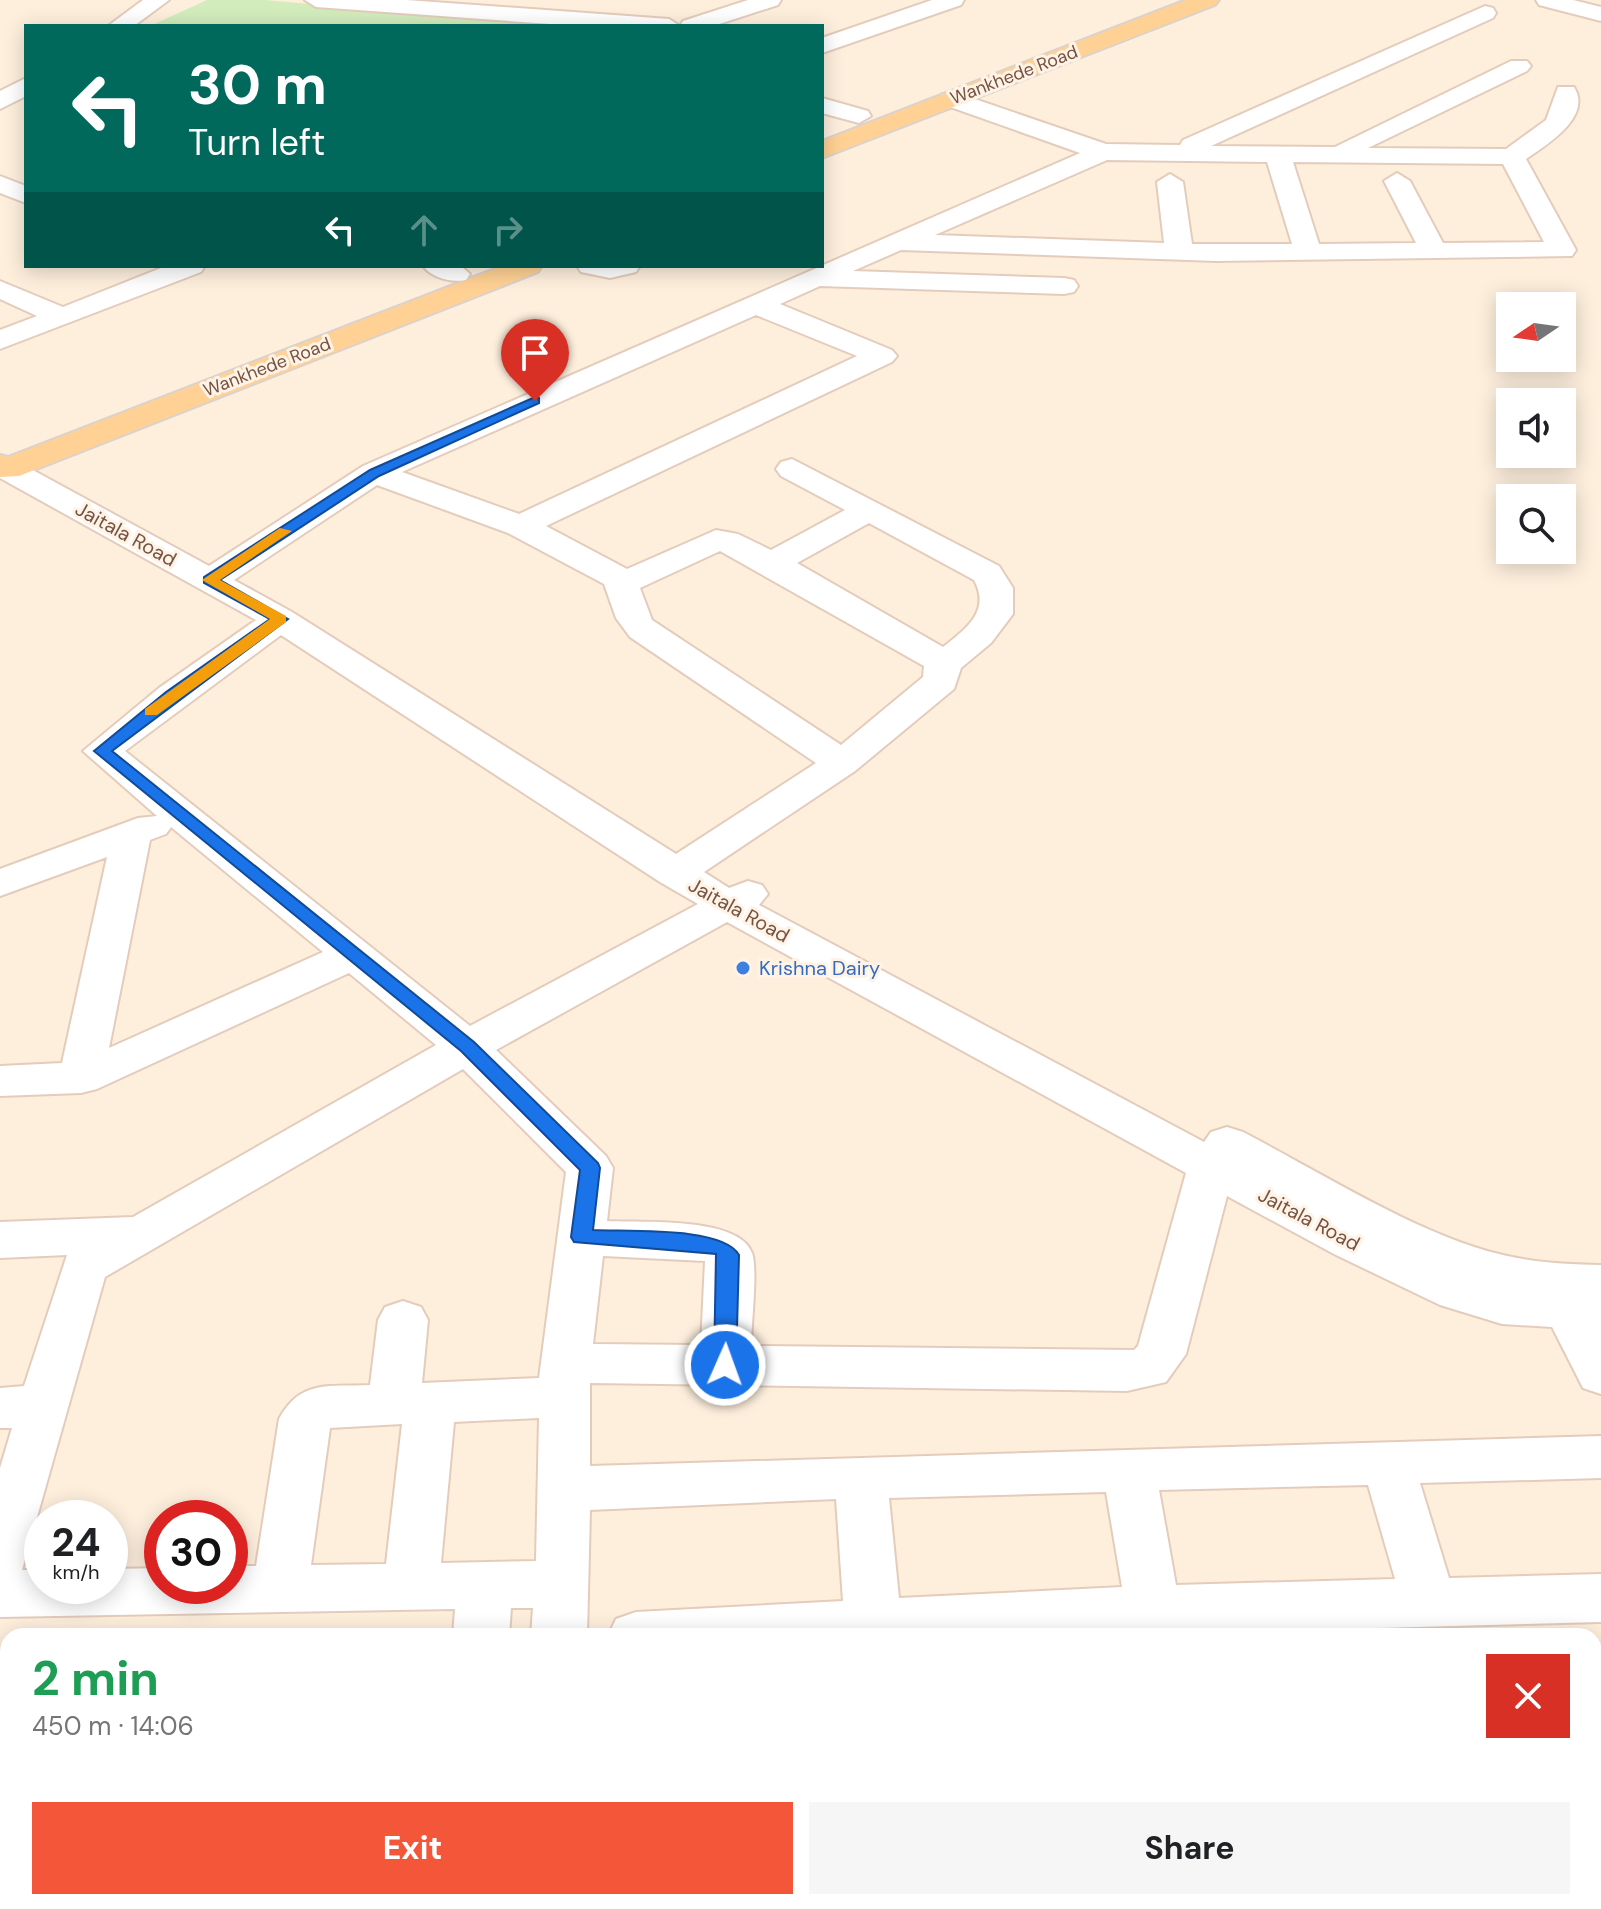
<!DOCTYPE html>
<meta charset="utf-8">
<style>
body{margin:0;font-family:"DM Sans",sans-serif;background:#f6f6f6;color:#202124;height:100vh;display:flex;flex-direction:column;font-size:30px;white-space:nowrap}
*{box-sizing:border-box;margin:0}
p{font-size:26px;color:#757577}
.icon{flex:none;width:44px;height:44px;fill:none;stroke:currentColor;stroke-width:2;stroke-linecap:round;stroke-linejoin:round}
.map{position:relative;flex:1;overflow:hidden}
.side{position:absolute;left:0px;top:1628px;width:1602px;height:282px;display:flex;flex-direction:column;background:#fff;border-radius:24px 24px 0 0;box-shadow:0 4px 20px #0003}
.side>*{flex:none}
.guide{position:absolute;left:24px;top:24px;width:800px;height:244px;border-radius:0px;box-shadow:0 4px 20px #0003;background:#00695c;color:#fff;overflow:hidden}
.needle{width:52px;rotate:257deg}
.fabs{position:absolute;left:1496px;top:292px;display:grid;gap:16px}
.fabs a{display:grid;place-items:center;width:80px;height:80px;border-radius:0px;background:#fff;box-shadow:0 4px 20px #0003;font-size:40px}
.speed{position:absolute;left:24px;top:1500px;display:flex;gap:16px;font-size:40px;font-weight:700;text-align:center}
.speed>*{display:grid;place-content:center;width:104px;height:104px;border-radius:50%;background:#fff;box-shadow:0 4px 20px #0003;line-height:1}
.speed small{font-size:20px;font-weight:400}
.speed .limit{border:12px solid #d22;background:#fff;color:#111}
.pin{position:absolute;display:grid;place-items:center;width:68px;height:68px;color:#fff;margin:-82px -34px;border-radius:50% 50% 50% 0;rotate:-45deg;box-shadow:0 0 8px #0007}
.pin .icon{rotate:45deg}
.me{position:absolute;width:88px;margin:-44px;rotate:2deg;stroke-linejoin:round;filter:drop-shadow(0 0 6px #0008)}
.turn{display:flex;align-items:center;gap:28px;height:168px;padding:0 32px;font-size:36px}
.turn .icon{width:104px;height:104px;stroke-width:2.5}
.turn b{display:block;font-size:56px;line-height:68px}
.lanes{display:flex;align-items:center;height:76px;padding:0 32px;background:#0003;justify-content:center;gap:40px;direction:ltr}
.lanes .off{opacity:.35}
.round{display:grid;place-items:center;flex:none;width:84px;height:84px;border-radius:0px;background:#f6f6f6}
.summary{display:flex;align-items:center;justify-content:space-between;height:136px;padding:0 32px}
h1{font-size:48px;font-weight:700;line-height:60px;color:#1e9e55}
.action{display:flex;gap:16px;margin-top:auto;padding:16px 32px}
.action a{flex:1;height:92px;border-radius:0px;background:#f35638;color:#fff;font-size:32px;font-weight:700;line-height:92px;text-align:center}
.action a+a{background:#f6f6f6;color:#202124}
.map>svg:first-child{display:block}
.green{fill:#d2ecbc}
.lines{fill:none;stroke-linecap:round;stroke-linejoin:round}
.minor-casing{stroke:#e4ccbc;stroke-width:4}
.major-casing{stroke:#dbd2ce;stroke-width:4}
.minor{fill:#fff;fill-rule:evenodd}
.major{fill:#ffd194;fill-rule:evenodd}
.route{fill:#1a73e8;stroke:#114b97;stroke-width:2}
.slow{fill:#f59e0b}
.shop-dot{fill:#3f7fe0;stroke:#fff3e6;stroke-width:3}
.labels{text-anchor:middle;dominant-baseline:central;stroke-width:6;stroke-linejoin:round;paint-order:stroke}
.far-street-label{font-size:18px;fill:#755344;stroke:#fff3e6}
.street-label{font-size:20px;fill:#755344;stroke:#fff3e6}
.shop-label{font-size:20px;fill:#366cbe;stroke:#fff3e6;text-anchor:start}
</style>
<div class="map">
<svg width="1601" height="1909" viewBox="0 0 1601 1909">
<rect width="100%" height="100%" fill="#feefdd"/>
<!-- green -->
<polygon class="green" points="207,0 265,0 555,26 150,26"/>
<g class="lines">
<defs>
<g id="minor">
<polygon points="143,0 169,0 134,26 108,26"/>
<polygon points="305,0 406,0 669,19 680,26 683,21 748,0 781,0 778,5 713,26 578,26 316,7"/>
<polygon points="932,0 964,0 961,5 822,53 822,38"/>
<polygon points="1536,0 1573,0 1601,7 1601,21 1539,5"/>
<path d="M1485 6 1493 8 1496 13 1493 18 1211 146 1335 147 1511 61H1527L1531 66 1527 71 1368 148 1506 149 1546 120 1558 87H1574C1593 117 1546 145 1526 159L1576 250 1572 256 1216 261 901 250 853 271 1064 278 1074 280 1078 286 1074 292 1064 294 820 286 780 304 892 350 897 356 892 362 546 526 627 569 716 530 738 534 771 550 845 510 781 476 776 469 781 462 792 459 999 566 1013 588V614L991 643 961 668 954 689 855 771 704 872 729 888 748 881 762 885 768 894 759 905 1204 1142 1211 1132 1227 1127 1243 1132C1322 1173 1418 1235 1503 1255 1536 1263 1568 1264 1601 1265V1394L1583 1388 1552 1327 1502 1324 1440 1305 1334 1254 1227 1196 1186 1354 1166 1382 1127 1391 590 1383V1466L1601 1436V1478L1420 1483 1449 1578 1601 1574V1622L1092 1636H608L616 1619 636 1612 843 1601 836 1499 590 1510 587 1636H531L533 1608H511L509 1636H453L455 1609 0 1617V1468L12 1428H0V1388L24 1386 67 1255 0 1258V1222L133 1217 436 1045 349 973 97 1089 81 1093 0 1096V1066L62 1063 107 857 0 896V869L138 818 157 816 83 751 159 688 256 620 0 478V461L18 462 209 566 363 466 1080 153 942 104 939 99 942 94H960L1106 144 1180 145 1183 140ZM1107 160 1267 162 1292 244H1192L1183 182 1170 174 1157 182 1164 243 935 235ZM1293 162 1503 164 1544 242 1443 243 1410 181 1397 173 1384 181 1416 243 1319 244ZM756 315 857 356 519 514 402 472ZM377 485 508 533 604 584 616 618 630 637 816 763 676 854 292 612 234 580ZM869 523 974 580C991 611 966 629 943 647L797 563ZM720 551 924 666 923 677 841 745 652 620 640 588ZM281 635 660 882 698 904 470 1026 125 751ZM171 827 323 952 109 1048 150 840 166 834ZM727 922 1186 1173 1138 1346 1134 1350 751 1346C751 1326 758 1269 752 1253 739 1216 641 1223 607 1221L613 1168 606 1156 496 1050ZM463 1069 566 1172 539 1378 422 1383 428 1320 421 1307 403 1301 385 1307 378 1320 370 1385C330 1387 300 1379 279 1419L256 1566H230V1586H162V1568L110 1569V1586H42V1570H22L105 1277ZM603 1256 705 1261 701 1345 593 1344ZM539 1418 536 1561 441 1563 454 1422ZM402 1424 386 1564 311 1565 330 1428ZM1368 1485 1395 1579 1176 1585 1159 1490ZM1106 1492 1122 1587 899 1598 889 1498Z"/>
<polygon points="26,78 26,96 0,109 0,91"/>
<polygon points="822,98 868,111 871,116 859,123 822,113"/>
<polygon points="0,176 26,186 26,203 0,193"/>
<polygon points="166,266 205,266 201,272 0,349 0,330 37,316 0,299 0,281 63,307"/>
<path d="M423 266H461L470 274 466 280C452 283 432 278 423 266Z"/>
<polygon points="577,266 640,266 636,272 610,278 581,272"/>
<rect x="1594" y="1786" width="7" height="56"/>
<rect x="0" y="1810" width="8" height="56"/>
</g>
<g id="major">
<polygon points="1186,0 1219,0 1215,5 822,158 822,141"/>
<polygon points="502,266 542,266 538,272 19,476 0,477 0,455 8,457"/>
</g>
</defs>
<!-- minor casing -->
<use href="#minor" class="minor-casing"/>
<!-- major casing -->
<use href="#major" class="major-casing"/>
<!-- minor -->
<use href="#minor" class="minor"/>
<!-- major -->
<use href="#major" class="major"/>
</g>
<!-- route -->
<path class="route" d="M535 397 539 398V403L379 476 220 580 288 619 112 751 474 1042 598 1163 600 1168 593 1230C626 1232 723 1226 739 1255L736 1365 725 1373 714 1365 716 1254 574 1242 571 1237 580 1170 461 1051 94 751 166 692 270 619 204 583V577L370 470Z"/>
<!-- slow -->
<polygon class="slow" points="280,528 292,531 220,580 286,616 286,622 157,715 145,715 145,709 270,619 202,580"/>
<!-- markers -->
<circle class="shop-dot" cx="743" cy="968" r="8"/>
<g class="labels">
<!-- far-street labels -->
<g class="far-street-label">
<text transform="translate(1014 75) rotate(-21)">Wankhede Road</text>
<text transform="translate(267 367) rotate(-21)">Wankhede Road</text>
</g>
<!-- street labels -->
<g class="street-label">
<text transform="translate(126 534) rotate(29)">Jaitala Road</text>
<text transform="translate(739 910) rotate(29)">Jaitala Road</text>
<text transform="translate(1309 1219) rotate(28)">Jaitala Road</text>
</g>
<!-- shop labels -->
<g class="shop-label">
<text x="759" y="968">Krishna Dairy</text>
</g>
</g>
</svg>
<div class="fabs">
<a><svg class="needle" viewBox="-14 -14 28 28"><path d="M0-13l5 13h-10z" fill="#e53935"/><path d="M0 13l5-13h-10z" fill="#757577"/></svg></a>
<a><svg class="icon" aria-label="sound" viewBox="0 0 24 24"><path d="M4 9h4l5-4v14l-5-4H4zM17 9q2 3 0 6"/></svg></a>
<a><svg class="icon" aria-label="search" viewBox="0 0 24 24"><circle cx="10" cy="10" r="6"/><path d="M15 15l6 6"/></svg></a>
</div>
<div class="speed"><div>24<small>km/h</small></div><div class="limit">30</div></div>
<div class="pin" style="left:535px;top:401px;background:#d93025"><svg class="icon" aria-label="arrive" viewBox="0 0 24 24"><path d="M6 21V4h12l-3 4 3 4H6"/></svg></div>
<svg class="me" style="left:725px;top:1365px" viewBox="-20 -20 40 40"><circle r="17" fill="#1a73e8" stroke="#fff" stroke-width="3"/><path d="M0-11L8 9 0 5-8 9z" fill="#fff"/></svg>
<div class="guide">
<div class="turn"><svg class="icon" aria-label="left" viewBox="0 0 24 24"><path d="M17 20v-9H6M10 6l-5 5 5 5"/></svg><div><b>30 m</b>Turn left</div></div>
<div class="lanes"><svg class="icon" aria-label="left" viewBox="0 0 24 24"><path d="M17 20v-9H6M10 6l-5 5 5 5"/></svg><svg class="icon off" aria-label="ahead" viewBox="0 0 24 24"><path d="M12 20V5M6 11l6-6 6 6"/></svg><svg class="icon off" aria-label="right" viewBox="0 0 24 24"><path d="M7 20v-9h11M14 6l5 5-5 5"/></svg></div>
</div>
<section class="side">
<div class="summary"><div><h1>2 min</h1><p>450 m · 14:06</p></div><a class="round" style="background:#d93025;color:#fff"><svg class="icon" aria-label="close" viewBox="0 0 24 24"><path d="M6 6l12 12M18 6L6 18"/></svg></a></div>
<div class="action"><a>Exit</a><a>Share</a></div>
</section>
</div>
